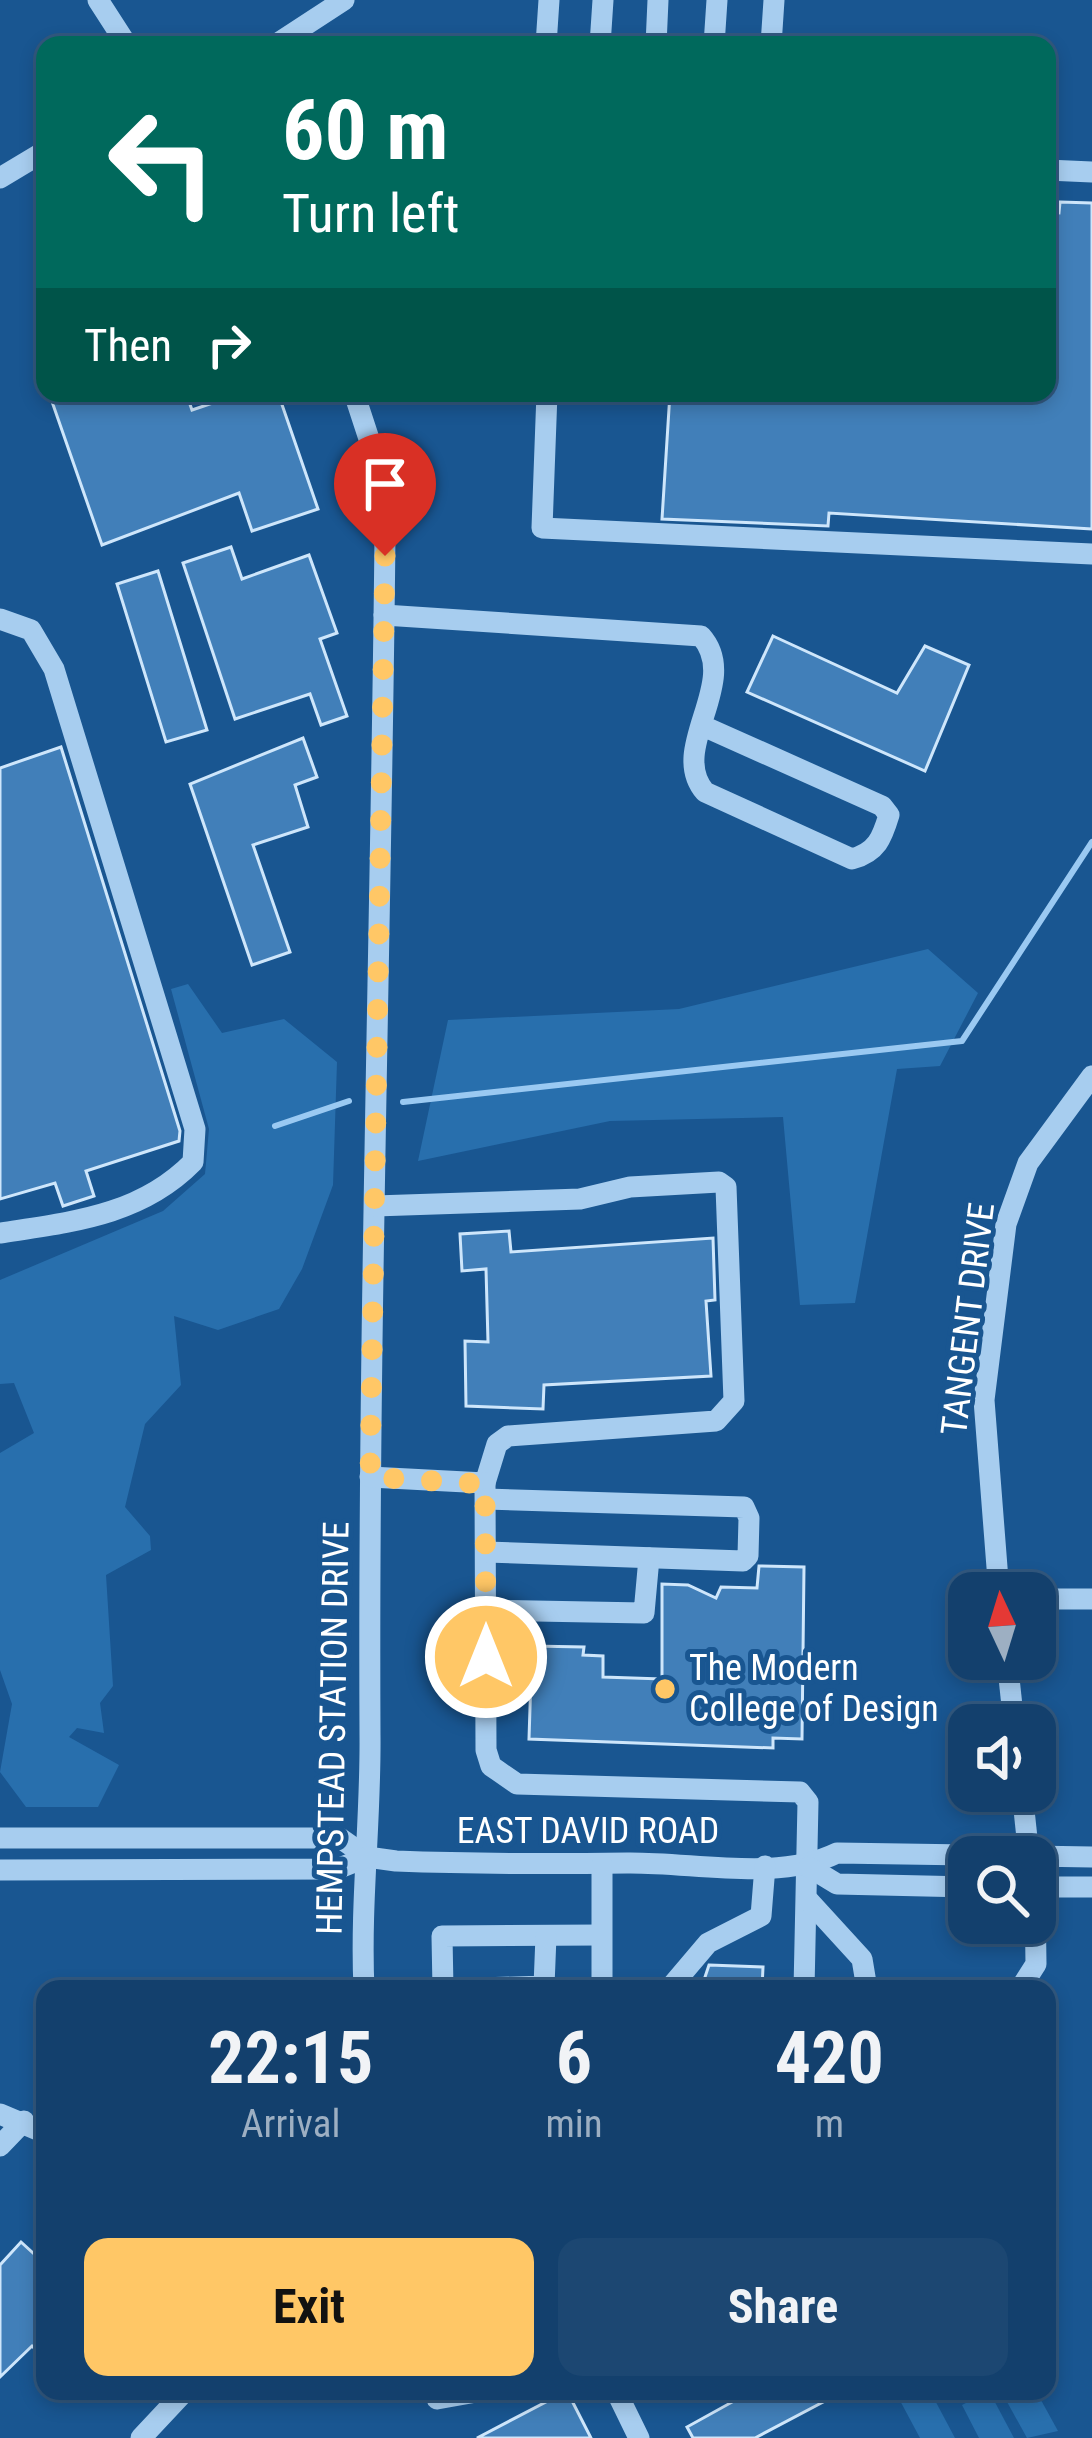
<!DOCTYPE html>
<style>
body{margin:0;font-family:"Roboto Condensed",sans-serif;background:#1c4772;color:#f1f3f6;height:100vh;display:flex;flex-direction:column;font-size:45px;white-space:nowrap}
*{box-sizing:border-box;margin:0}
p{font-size:39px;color:#9dafc2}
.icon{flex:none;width:66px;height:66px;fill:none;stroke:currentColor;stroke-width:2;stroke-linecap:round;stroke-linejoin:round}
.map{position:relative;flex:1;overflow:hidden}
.sheet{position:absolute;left:36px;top:1980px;width:1020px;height:420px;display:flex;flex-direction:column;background:#13406d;border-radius:24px;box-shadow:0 6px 18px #0003,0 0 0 3px #325980}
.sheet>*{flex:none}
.top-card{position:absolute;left:36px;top:36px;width:1020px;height:366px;border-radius:24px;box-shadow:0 6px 18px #0003,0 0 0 3px #325980;background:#00695c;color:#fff;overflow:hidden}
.needle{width:78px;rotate:356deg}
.controls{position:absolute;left:948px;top:1572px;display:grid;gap:24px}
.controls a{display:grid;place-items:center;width:108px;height:108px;border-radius:24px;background:#13406d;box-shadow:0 6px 18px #0003,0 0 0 3px #325980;font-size:60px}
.pin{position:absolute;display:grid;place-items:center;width:102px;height:102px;color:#fff;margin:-123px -51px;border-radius:50% 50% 50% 0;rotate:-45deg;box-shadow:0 0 12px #0007}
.pin .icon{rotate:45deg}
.me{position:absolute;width:132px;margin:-66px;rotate:0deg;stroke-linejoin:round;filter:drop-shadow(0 0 9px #0008)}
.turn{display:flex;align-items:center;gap:42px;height:252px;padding:0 48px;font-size:54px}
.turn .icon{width:156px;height:156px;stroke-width:2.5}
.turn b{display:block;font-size:84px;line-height:102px}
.then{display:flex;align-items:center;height:114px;padding:0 48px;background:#0003;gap:24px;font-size:45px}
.eta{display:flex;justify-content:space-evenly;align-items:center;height:204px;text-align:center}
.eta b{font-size:72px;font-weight:700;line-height:84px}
.button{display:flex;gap:24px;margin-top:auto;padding:24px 48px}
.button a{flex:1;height:138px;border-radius:24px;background:#ffc766;color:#111;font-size:48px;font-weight:700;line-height:138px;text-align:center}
.button a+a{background:#1c4772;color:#f1f3f6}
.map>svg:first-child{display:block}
.green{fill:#286fad}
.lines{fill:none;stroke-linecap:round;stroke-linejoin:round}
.stream{stroke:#9ac9f2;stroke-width:6}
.building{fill:#417fb9;stroke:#cee6fb;stroke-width:3}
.minor{stroke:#a7cdef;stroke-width:21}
.route{stroke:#ffc766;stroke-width:21;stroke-dasharray:0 37.8}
.poi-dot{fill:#ffc766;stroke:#195691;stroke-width:4.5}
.labels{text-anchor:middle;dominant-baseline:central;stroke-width:10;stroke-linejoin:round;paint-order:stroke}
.street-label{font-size:36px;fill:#fff;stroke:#195691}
.poi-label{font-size:36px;fill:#fff;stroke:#195691;text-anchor:start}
</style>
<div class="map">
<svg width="1092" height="2438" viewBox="0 0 1092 2438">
<rect width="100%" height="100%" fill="#195691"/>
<!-- green -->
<g class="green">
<polygon points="928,949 978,993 940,1066 897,1069 855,1303 800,1305 783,1117 610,1121 418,1161 448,1020 679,1009"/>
<polygon points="188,984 222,1033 284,1019 337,1062 333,1185 302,1269 279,1309 218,1330 174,1316 181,1385 145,1424 125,1507 150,1536 151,1550 106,1575 113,1686 100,1703 104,1733 77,1728 69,1737 119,1765 98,1807 26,1807 0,1772 12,1704 0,1670 0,1453 34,1433 14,1383 0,1384 0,1280 163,1211 205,1174 209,1129 171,989"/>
<polygon points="906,2391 930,2391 955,2438 920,2438 897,2395"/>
<polygon points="989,2391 1014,2438 979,2438 962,2405"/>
<polygon points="1001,2391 1036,2391 1058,2431 1027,2438"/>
</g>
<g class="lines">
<!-- stream -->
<g class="stream">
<polyline points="403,1102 962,1041 1092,842"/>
<polyline points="275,1126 349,1101"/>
</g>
</g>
<!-- building -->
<g class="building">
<polygon points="1060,202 1092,203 1092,529 829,513 828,526 662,519 670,393 1047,393 1047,212 1059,213"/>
<polygon points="49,393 186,393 192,410 242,393 278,393 318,509 252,531 239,493 102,545"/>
<polygon points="231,547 242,579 309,555 337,633 320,639 347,716 321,725 310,694 235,719 183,563"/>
<polygon points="158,571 207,730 166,742 117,584"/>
<polygon points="773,636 897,693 925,646 969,665 925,771 747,692"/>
<polygon points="303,738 317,777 295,785 308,827 253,845 290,952 252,965 190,784"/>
<polygon points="61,747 180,1131 179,1141 86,1171 94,1196 63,1206 55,1183 0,1199 0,768"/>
<polygon points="509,1231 511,1252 713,1238 715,1300 706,1301 711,1376 544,1385 543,1409 466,1406 465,1341 488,1342 486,1269 462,1271 460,1234"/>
<polygon points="759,1566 804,1567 802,1739 773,1738 773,1748 529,1739 532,1646 584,1647 583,1655 603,1656 603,1677 662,1679 662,1584 688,1585 716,1598 721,1587 757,1588"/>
<polygon points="709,1965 763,1967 762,1989 701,1989"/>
<polygon points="21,2242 45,2264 45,2359 32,2346 0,2377 0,2265"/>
<polygon points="567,2391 591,2438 477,2438"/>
<polygon points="729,2391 844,2391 755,2438 693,2438 687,2427 734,2401"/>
</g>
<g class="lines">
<!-- minor -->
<g class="minor">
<polyline points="98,0 127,45"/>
<polyline points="275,45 344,0"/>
<polyline points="546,45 549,0"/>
<polyline points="600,45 603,0"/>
<polyline points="656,45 658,0"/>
<polyline points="714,45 717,0"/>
<polyline points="771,45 774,0"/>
<polyline points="1047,170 1092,172"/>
<polyline points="0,178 45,151"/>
<polyline points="44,377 45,376"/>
<path d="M354 393 372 448 385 535C381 935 368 1335 370 1735 371 1820 360 1904 364 1989"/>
<polyline points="547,393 542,528 1092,554"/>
<path d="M384 615 701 636C742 682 667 748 705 792L852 859C877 852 882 838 889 815L882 806 703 726"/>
<path d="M0 619 31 630 54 669 195 1129 193 1162C140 1216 71 1222 0 1233"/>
<polyline points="370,1477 485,1483 497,1444 508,1436 716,1421 734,1401 726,1187 719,1182 630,1187 580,1199 375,1206"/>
<polyline points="485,1483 486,1750 491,1766 517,1784 800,1792 808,1802 804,1989"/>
<polyline points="486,1499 744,1507 749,1518 748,1556 743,1561 486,1552"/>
<polyline points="999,1593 984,1400 1006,1224 1028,1163 1092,1076"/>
<polyline points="1035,1599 1092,1599"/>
<polyline points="486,1610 644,1613 649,1558"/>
<polyline points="1007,1659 1014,1725"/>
<polyline points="1022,1791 1029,1857"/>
<path d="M0 1838H340L367 1857 396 1861C474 1864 550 1864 627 1863 694 1862 778 1882 837 1853L1092 1857"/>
<polyline points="809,1867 837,1884 969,1887"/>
<polyline points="0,1870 337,1869 367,1857"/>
<polyline points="1035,1887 1092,1887"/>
<polyline points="809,1901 862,1959 867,1989"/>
<polyline points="443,1989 442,1936 601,1935"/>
<polyline points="452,1989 544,1986 546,1936"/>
<polyline points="602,1989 602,1865"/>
<polyline points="669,1989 708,1943 761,1916 765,1866"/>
<polyline points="1020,1989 1036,1964 1035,1894"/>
<polyline points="0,2114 45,2133"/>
<polyline points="0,2146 24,2121"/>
<polyline points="616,2391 639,2438"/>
<polyline points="437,2399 482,2391"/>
<polyline points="141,2438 185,2391"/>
</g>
</g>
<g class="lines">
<!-- route -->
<polyline class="route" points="385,556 370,1477 485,1484 486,1657"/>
</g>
<!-- markers -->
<circle class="poi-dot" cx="665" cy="1689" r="12"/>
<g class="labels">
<!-- street labels -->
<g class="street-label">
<text transform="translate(968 1319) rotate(-83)">TANGENT DRIVE</text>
<text transform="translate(333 1728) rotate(-89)">HEMPSTEAD STATION DRIVE</text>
<text x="588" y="1831">EAST DAVID ROAD</text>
</g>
<!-- poi labels -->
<g class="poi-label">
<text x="689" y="1668">The Modern<tspan x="689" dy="41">College of Design</tspan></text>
</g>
</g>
</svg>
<div class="controls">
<a><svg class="needle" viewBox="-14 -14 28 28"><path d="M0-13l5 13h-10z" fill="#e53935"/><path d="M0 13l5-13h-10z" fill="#9dafc2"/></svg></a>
<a><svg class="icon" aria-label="sound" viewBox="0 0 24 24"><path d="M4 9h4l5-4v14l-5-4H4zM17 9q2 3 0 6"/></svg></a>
<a><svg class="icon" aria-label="search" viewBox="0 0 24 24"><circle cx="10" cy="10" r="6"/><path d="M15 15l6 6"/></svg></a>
</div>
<div class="pin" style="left:385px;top:556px;background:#d93025"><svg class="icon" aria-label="arrive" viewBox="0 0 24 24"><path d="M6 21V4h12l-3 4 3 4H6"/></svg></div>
<svg class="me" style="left:486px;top:1657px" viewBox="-20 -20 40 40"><circle r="17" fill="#ffc766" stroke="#fff" stroke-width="3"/><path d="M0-11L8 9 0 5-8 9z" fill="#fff"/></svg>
<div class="top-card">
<div class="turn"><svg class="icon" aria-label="left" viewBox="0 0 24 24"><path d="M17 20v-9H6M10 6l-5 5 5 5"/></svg><div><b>60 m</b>Turn left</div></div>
<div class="then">Then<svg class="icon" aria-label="right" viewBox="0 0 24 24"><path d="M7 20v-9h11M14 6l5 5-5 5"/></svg></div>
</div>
<section class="sheet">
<div class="eta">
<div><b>22:15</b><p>Arrival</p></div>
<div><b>6</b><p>min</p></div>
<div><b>420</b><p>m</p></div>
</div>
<div class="button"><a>Exit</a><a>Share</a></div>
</section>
</div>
